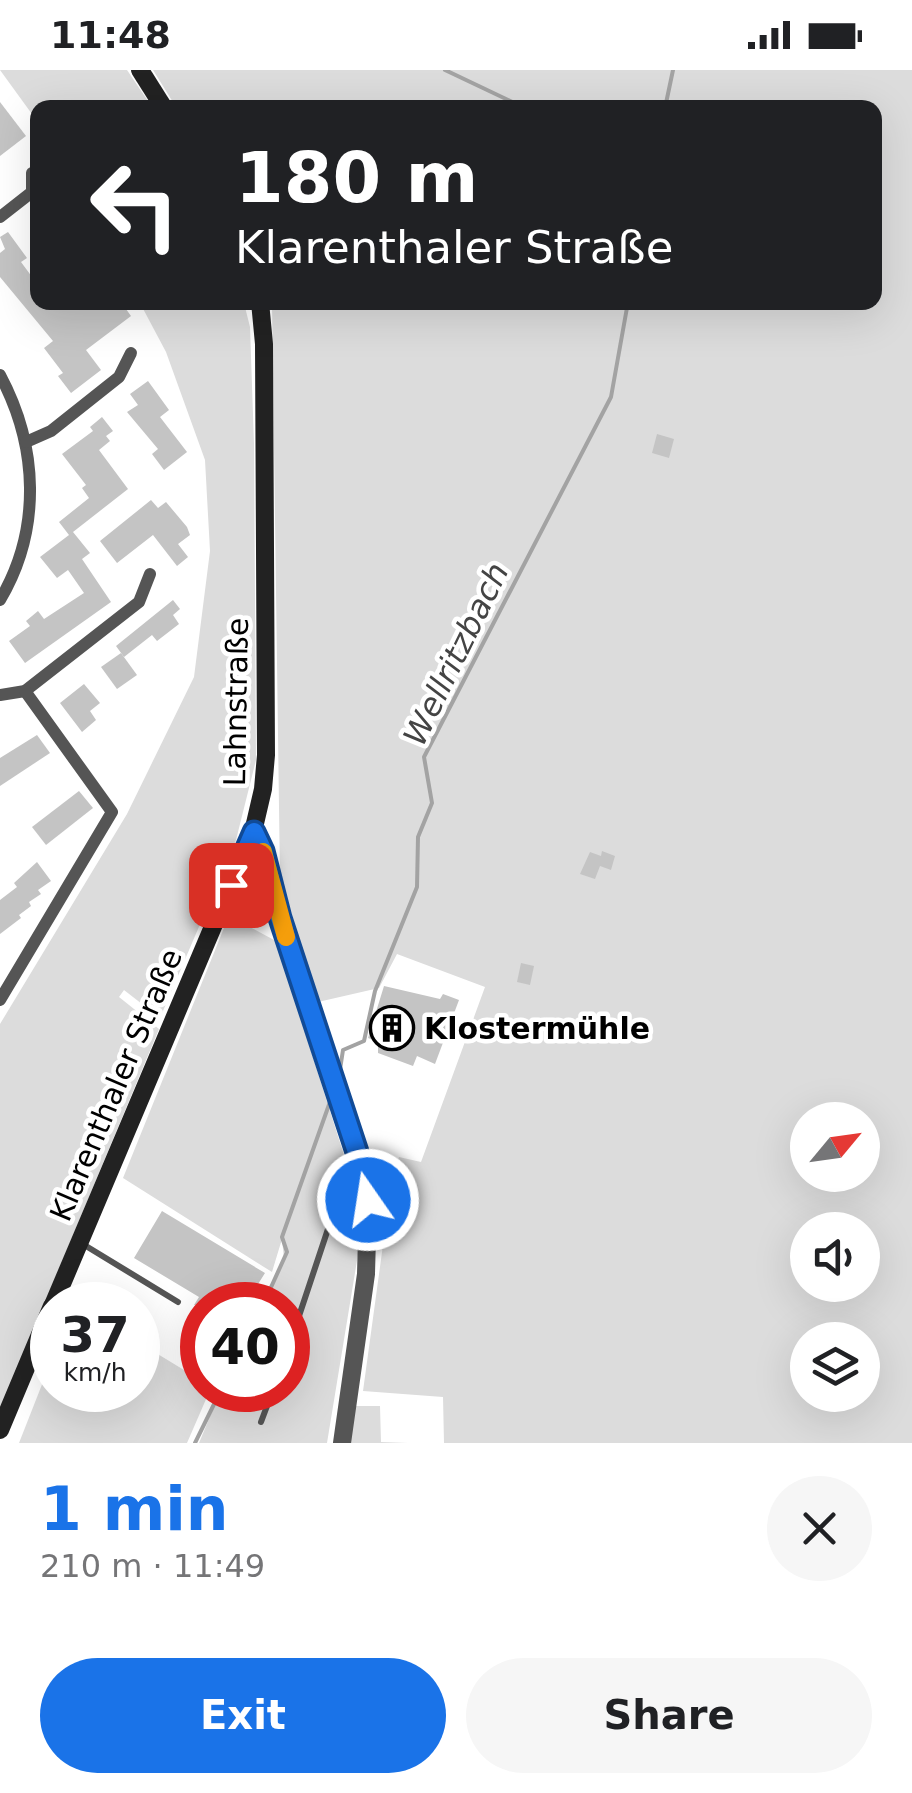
<!DOCTYPE html>
<meta charset="utf-8">
<style>
body{margin:0;font-family:"DejaVu Sans",sans-serif;background:#f6f6f6;color:#202124;height:100vh;display:flex;flex-direction:column;font-size:38px;white-space:nowrap}
*{box-sizing:border-box;margin:0}
p{font-size:32px;color:#757577}
.icon{flex:none;width:55px;height:55px;fill:none;stroke:currentColor;stroke-width:2;stroke-linecap:round;stroke-linejoin:round}
.map{position:relative;height:1373px;overflow:hidden}
.details{display:flex;flex-direction:column;background:#fff;flex:1}
.details>*{flex:none}
.guide{position:absolute;left:30px;top:30px;width:852px;height:210px;border-radius:20px;box-shadow:0 10px 40px #0002;background:#202124;color:#fff;overflow:hidden}
.needle{width:65px;rotate:61deg}
.tools{position:absolute;left:790px;top:1032px;display:grid;gap:20px}
.tools a{display:grid;place-items:center;width:90px;height:90px;border-radius:50%;background:#fff;box-shadow:0 10px 40px #0002;font-size:50px}
.speed{position:absolute;left:30px;top:1212px;display:flex;gap:20px;font-size:50px;font-weight:700;text-align:center}
.speed>*{display:grid;place-content:center;width:130px;height:130px;border-radius:50%;background:#fff;box-shadow:0 10px 40px #0002;line-height:1}
.speed small{font-size:25px;font-weight:400}
.speed .limit{border:15px solid #d22;background:#fff;color:#111}
.pin{position:absolute;display:grid;place-items:center;width:85px;height:85px;color:#fff;margin:-42px;border-radius:20px;box-shadow:0 5px 15px #0006}
.me{position:absolute;width:110px;margin:-55px;rotate:347deg;stroke-linejoin:round;filter:drop-shadow(0 0 8px #0008)}
.turn{display:flex;align-items:center;gap:35px;height:210px;padding:0 40px;font-size:45px}
.turn .icon{width:130px;height:130px;stroke-width:2.5}
.turn b{display:block;font-size:70px;line-height:85px}
.round{display:grid;place-items:center;flex:none;width:105px;height:105px;border-radius:52px;background:#f6f6f6}
.overview{display:flex;align-items:center;justify-content:space-between;height:170px;padding:0 40px}
h1{font-size:60px;font-weight:700;line-height:75px;color:#1a73e8}
.button{display:flex;gap:20px;margin-top:auto;padding:20px 40px}
.button a{flex:1;height:115px;border-radius:60px;background:#1a73e8;color:#fff;font-size:40px;font-weight:700;line-height:115px;text-align:center}
.button a+a{background:#f6f6f6;color:#202124}
.status{display:flex;justify-content:space-between;align-items:center;height:70px;padding:0 50px;background:#fff;direction:ltr}
.status svg{height:28px;fill:currentColor}
.map>svg:first-child{display:block}
.green{fill:#dcdcdc;fill-rule:evenodd}
.lines{fill:none;stroke-linecap:round;stroke-linejoin:round}
.stream{stroke:#a3a3a3;stroke-width:4}
.building{fill:#c4c4c4}
.service{stroke:#555;stroke-width:6}
.minor{stroke:#555;stroke-width:12}
.tertiary{stroke:#555;stroke-width:18}
.secondary{stroke:#222;stroke-width:18}
.route-casing{stroke:#114b97;stroke-width:25}
.route{stroke:#1a73e8;stroke-width:18}
.slow{stroke:#f59e0b;stroke-width:18}
.labels{text-anchor:middle;dominant-baseline:central;stroke-width:9;stroke-linejoin:round;paint-order:stroke}
.street-label{font-size:30px;fill:#000;stroke:#fff}
.poi-label{font-size:30px;font-weight:bold;fill:#000;stroke:#fff;text-anchor:start}
.water-label{font-size:32px;font-style:italic;fill:#444;stroke:#fff}
</style>
<div class="status"><b>11:48</b><svg viewBox="0 0 49 12"><path d="M0 12V9h3v3zM5 12V6h3v6zM10 12V3h3v9zM15 12V0h3v12zM26 1h20v11H26zM47 4h2v5h-2z"/></svg></div>
<div class="map">
<svg width="912" height="1373" viewBox="0 0 912 1373">
<rect width="100%" height="100%" fill="#fff"/>
<!-- green -->
<g class="green">
<polygon points="0,0 127,0 152,37 38,38 37,51"/>
<path d="M153 0H912V1373H444L443 1327 363 1321 386 1153 384 1132 399 1087 421 1092 485 917 397 884 379 918 318 932 280 808 272 233 875 232V38L176 37ZM808 1050H862V1105H808ZM808 1160H862V1215H808ZM808 1270H862V1325H808Z"/>
<polygon points="140,233 244,233 250,257 254,374 256,690 236,770 160,948 124,920 119,927 159,959 0,1340 0,954 127,744 194,607 210,481 205,390 166,282"/>
<polygon points="248,856 276,871 364,1148 327,1373 199,1373 221,1320 288,1320 288,1235 262,1235 284,1189 282,1169 272,1202 123,1108 224,858"/>
<polygon points="138,1272 202,1311 202,1320 210,1320 187,1373 19,1373 52,1289 52,1320 138,1320"/>
<polygon points="355,1336 380,1336 381,1372 408,1373 349,1373"/>
</g>
<g class="lines">
<!-- stream -->
<g class="stream">
<polyline points="445,0 525,38"/>
<polyline points="665,38 673,0"/>
<polyline points="339,1006 343,980 364,971 375,921 417,817 418,767 432,733 424,687 611,327 628,232"/>
<polyline points="263,1235 287,1182 282,1167 331,1029"/>
<polyline points="195,1373 221,1320"/>
</g>
</g>
<!-- building -->
<g class="building">
<polygon points="0,32 26,66 0,86"/>
<polygon points="8,162 27,188 21,192 38,215 38,232 51,232 56,240 67,232 121,232 131,246 86,280 101,300 71,323 58,306 63,303 44,278 53,271 0,207 0,183 5,179 0,167"/>
<polygon points="148,311 169,340 160,347 187,382 164,400 152,384 158,379 127,342 138,335 130,324"/>
<polygon points="102,347 113,361 106,366 110,371 99,380 128,419 73,462 90,483 82,489 111,532 25,593 9,571 30,556 26,551 38,541 44,549 84,523 68,500 57,508 40,487 69,465 59,452 89,428 82,418 86,415 62,384 93,361 90,357"/>
<polygon points="657,364 674,369 669,388 652,383"/>
<polygon points="151,430 158,438 166,432 187,457 190,465 178,474 188,487 177,496 153,465 117,493 100,471"/>
<polygon points="173,530 180,539 173,545 179,554 157,571 152,565 124,587 116,576"/>
<polygon points="121,583 137,605 117,619 101,597"/>
<polygon points="84,614 100,633 90,641 96,650 82,662 60,633"/>
<polygon points="37,665 50,683 0,716 0,688"/>
<polygon points="79,721 93,738 46,775 32,757"/>
<polygon points="602,781 615,786 611,800 600,796 595,809 580,804 590,782 601,786"/>
<polygon points="37,792 51,811 38,820 41,824 29,832 31,836 19,845 21,848 0,864 0,830 17,817 14,813"/>
<polygon points="521,893 534,896 530,915 517,912"/>
<polygon points="384,916 440,929 443,924 459,930 435,994 417,986 413,996 378,983 378,972 368,968"/>
<polygon points="162,1141 265,1203 245,1235 194,1235 199,1227 134,1188"/>
</g>
<g class="lines">
<!-- service -->
<g class="service">
<polyline points="81,1173 178,1232"/>
<polyline points="288,1279 332,1147 347,1128 367,1130"/>
<polyline points="261,1352 273,1320"/>
</g>
<!-- minor -->
<g class="minor">
<polyline points="0,147 32,122 32,103"/>
<path d="M0 305C38 376 42 459 0 530"/>
<polyline points="26,372 51,361 119,307 131,283"/>
<polyline points="0,625 25,621 139,532 150,504"/>
<polyline points="0,930 112,742 25,621"/>
</g>
<!-- tertiary -->
<polyline class="tertiary" points="253,762 263,781 280,848 357,1082 368,1130 366,1204 342,1373"/>
<!-- secondary -->
<g class="secondary">
<polyline points="140,0 164,38"/>
<polyline points="53,1235 253,762 263,719 266,685 264,274 260,232"/>
<polyline points="0,1360 52,1236"/>
</g>
</g>
<g class="lines">
<defs>
<polyline id="route" points="231,815 254,762 263,781 280,848 357,1082 368,1130"/>
</defs>
<!-- route casing -->
<use href="#route" class="route-casing"/>
<!-- route -->
<use href="#route" class="route"/>
<!-- slow -->
<polyline class="slow" points="263,782 286,867"/>
</g>
<!-- icons -->
<defs>
<symbol id="building-ring" viewBox="-11 -11 22 22"><circle r="9.5" fill="#fff" stroke="#000" stroke-width="1.5"/><path d="M-4-6H4V6H1V3H-1V6H-4ZM-2.5-4.3h1.7v1.8h-1.7ZM.8-4.3h1.7v1.8H.8ZM-2.5-1h1.7V.8h-1.7ZM.8-1h1.7V.8H.8Z" fill="#000"/></symbol>
</defs>
<g fill-rule="evenodd">
<use href="#building-ring" x="367" y="933" width="50" height="50"/>
</g>
<g class="labels">
<!-- street labels -->
<g class="street-label">
<text transform="translate(236 632) rotate(-89)">Lahnstraße</text>
<text transform="translate(116 1015) rotate(-67)">Klarenthaler Straße</text>
</g>
<!-- poi labels -->
<g class="poi-label">
<text x="424" y="958">Klostermühle</text>
</g>
<!-- water labels -->
<g class="water-label">
<text transform="translate(456 584) rotate(-64)">Wellritzbach</text>
</g>
</g>
</svg>
<div class="tools">
<a><svg class="needle" viewBox="-14 -14 28 28"><path d="M0-13l5 13h-10z" fill="#e53935"/><path d="M0 13l5-13h-10z" fill="#757577"/></svg></a>
<a><svg class="icon" aria-label="sound" viewBox="0 0 24 24"><path d="M4 9h4l5-4v14l-5-4H4zM17 9q2 3 0 6"/></svg></a>
<a><svg class="icon" aria-label="layers" viewBox="0 0 24 24"><path d="M12 4l9 5-9 5-9-5zM3 14l9 5 9-5"/></svg></a>
</div>
<div class="speed"><div>37<small>km/h</small></div><div class="limit">40</div></div>
<div class="pin" style="left:231px;top:815px;background:#d93025"><svg class="icon" aria-label="arrive" viewBox="0 0 24 24"><path d="M6 21V4h12l-3 4 3 4H6"/></svg></div>
<svg class="me" style="left:368px;top:1130px" viewBox="-20 -20 40 40"><circle r="17" fill="#1a73e8" stroke="#fff" stroke-width="3"/><path d="M0-11L8 9 0 5-8 9z" fill="#fff"/></svg>
<div class="guide">
<div class="turn"><svg class="icon" aria-label="left" viewBox="0 0 24 24"><path d="M17 20v-9H6M10 6l-5 5 5 5"/></svg><div><b>180 m</b>Klarenthaler Straße</div></div>
</div>
</div>
<section class="details">
<div class="overview"><div><h1>1 min</h1><p>210 m · 11:49</p></div><a class="round"><svg class="icon" aria-label="close" viewBox="0 0 24 24"><path d="M6 6l12 12M18 6L6 18"/></svg></a></div>
<div class="button"><a>Exit</a><a>Share</a></div>
</section>
